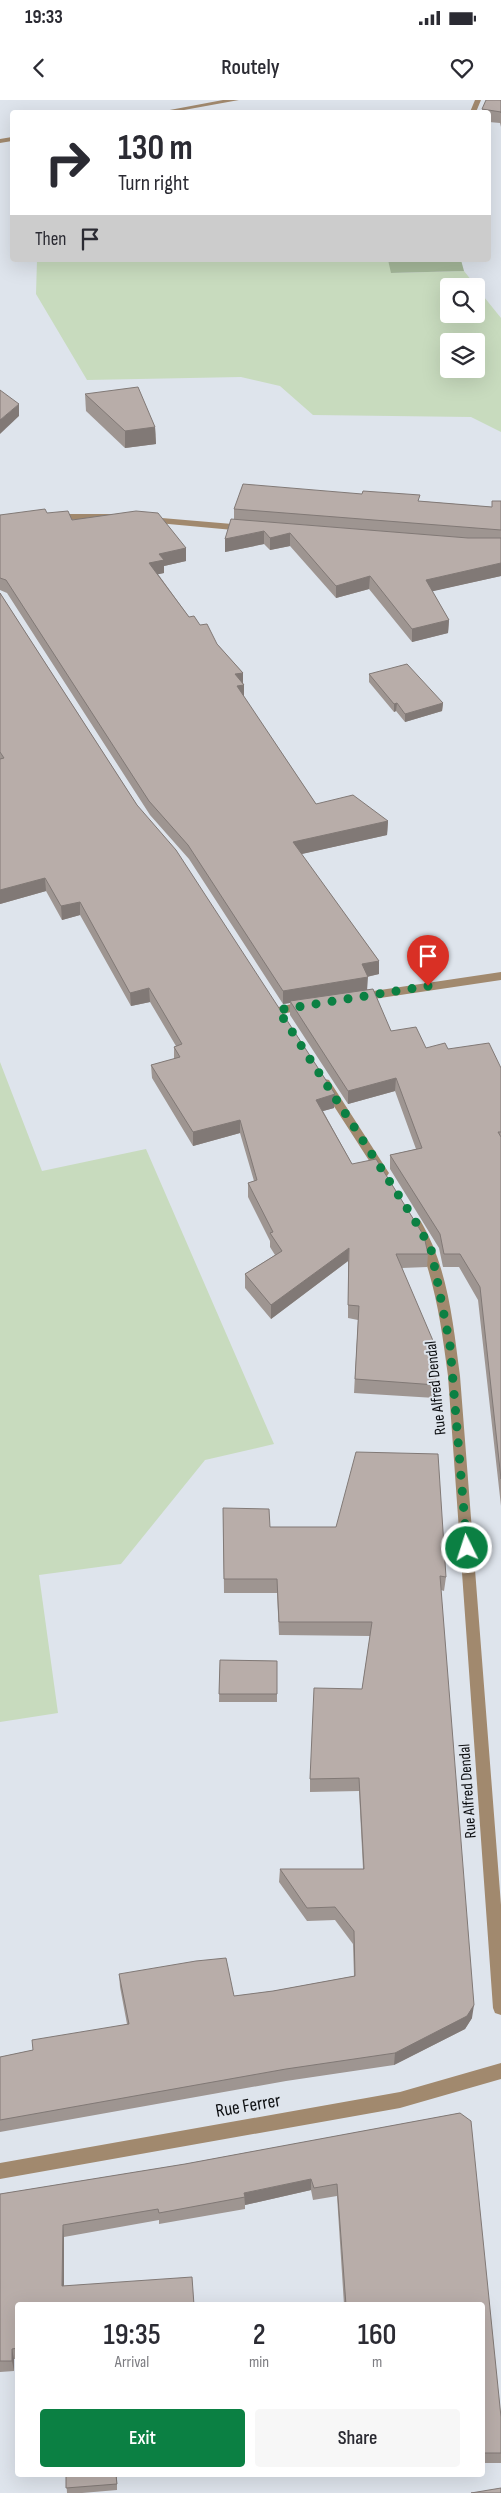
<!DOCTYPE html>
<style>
body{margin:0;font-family:"Sofia Sans Condensed",sans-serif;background:#f7f7f7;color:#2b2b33;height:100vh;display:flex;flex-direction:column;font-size:19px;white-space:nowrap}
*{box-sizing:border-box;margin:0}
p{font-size:16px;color:#7c7c81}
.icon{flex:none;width:28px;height:28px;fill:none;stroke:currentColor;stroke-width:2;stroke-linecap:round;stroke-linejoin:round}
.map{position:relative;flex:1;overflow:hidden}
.sheet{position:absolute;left:15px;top:2202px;width:470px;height:175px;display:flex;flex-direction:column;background:#fff;border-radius:5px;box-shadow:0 5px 20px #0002}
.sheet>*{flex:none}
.hud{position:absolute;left:10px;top:10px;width:481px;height:152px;border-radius:5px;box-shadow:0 5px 20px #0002;background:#fff;color:#2b2b33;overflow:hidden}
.tools{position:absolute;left:440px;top:178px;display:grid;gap:10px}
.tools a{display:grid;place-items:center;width:45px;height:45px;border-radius:5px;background:#fff;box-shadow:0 5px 20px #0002;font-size:25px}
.pin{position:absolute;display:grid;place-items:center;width:42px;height:42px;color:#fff;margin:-51px -21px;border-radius:50% 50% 50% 0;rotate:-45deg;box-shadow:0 0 5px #0007}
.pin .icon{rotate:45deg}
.me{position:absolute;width:55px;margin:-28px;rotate:356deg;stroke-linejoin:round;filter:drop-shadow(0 0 4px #0008)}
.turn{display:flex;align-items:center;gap:18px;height:105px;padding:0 25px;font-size:22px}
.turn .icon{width:65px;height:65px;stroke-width:2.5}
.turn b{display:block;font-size:35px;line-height:42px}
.then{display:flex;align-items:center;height:48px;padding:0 25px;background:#0003;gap:10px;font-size:19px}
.eta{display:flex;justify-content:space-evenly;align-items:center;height:85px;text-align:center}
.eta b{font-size:30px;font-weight:600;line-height:35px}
.action{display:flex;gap:10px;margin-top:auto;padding:10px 25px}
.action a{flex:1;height:58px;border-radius:5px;background:#0b8043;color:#fff;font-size:20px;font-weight:600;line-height:58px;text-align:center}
.action a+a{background:#f7f7f7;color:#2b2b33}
.status{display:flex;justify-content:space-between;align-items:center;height:35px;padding:0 25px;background:#fff;direction:ltr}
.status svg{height:14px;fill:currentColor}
header{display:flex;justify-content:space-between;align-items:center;height:65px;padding:0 25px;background:#fff;font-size:22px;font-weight:600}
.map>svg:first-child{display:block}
.green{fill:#c8dbbe;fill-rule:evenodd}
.forest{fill:#a4b799}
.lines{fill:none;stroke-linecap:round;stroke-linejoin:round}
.service{fill:#a1896e;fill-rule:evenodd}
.minor{fill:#a1896e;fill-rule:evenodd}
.wall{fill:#9e9591}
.shaded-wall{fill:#817976}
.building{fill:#b8ada9;stroke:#817976}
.route{stroke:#0b8043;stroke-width:9;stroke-dasharray:0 16.2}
.labels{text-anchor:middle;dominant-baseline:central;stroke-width:4;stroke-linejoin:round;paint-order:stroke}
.street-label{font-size:16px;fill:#0b0d10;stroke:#dee4ec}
.near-street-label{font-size:19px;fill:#0b0d10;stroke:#dee4ec}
</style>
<div class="status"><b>19:33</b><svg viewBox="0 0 49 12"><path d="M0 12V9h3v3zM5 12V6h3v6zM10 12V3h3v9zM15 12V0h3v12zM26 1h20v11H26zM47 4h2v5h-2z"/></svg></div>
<header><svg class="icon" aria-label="back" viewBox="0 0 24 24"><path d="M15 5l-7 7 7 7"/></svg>Routely<svg class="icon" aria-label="heart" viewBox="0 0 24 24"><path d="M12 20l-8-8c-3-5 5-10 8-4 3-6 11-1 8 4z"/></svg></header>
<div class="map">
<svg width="501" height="2393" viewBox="0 0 501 2393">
<rect width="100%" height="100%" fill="#dee4ec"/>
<!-- green -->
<g class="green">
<path d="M37 160H388L392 173 464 171 476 186H449V214H476V187L501 218V332L471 317 313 315 280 286 241 277 87 280 36 194ZM449 241H476V269H449Z"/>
<polygon points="0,962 42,1071 146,1049 274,1344 205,1360 121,1464 39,1475 58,1613 0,1622"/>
</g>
<!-- forest -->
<polygon class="forest" points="388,160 461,160 464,171 391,173"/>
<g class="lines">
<!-- service -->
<g class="service">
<polygon points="501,872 501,880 360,901 354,897 360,893"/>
<polygon points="305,901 311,905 309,908 278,915 272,911 274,908"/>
</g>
<!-- minor -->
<g class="minor">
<polygon points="223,0 239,0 173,12 159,12"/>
<polygon points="475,0 481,0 476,12 470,12"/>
<polygon points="12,37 12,41 0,43 0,39"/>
<polygon points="112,414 116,417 115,419 55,420 51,417 55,414"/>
<polygon points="150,417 244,425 248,428 244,431 147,422 147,418"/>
<polygon points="325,979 329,980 387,1070 389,1073 387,1076 379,1076 319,983"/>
<path d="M416 1119 420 1120C448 1167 453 1223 460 1276L501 1805V1915L495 1913 493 1908 448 1276C441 1223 434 1171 410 1123Z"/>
<polygon points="501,1963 501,1979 400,2008 0,2079 0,2063 400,1992"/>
</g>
</g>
<!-- wall -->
<g class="wall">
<polygon points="501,0 501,27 500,23 489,22 489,12 482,12 482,9"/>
<polygon points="85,294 155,327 156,344 125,348 86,311"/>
<polygon points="419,401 492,407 492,401 501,401 501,476 432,491 449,520 448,533 412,542 369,489 336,498 290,446 270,450 264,444 225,452 225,439 234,419 234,409"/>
<polygon points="47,413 186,448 186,461 164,466 164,473 158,474 189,517 200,525 217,544 243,573 243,583 244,585 244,597 316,704 388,721 387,735 301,754 379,861 379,874 367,877 367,889 391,931 426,948 448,949 501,968 501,1406 478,1200 459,1167 443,1167 439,1148 390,1069 390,1055 416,1049 395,991 348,1004 290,915 290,903 283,904 189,759 150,715 7,493 0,490 0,415"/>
<polygon points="0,493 137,705 335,994 334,1008 323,1011 352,1064 428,1154 427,1167 402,1168 436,1285 435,1298 354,1293 358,1220 348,1218 348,1161 271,1219 245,1188 245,1174 275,1155 270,1147 270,1141 248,1097 248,1083 254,1081 240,1033 193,1046 152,978 151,965 174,959 174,947 176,946 150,902 131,906 80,815 62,820 46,791 0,804"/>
<polygon points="369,574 443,603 442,611 405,622 396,611 394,612 369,582"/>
<polygon points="223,1408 270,1427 446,1477 444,1491 441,1490 472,1918 465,1929 394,1965 286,1981 0,2032 0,1957 33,1950 127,1924 120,1887 119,1874 234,1896 273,1891 354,1876 353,1844 335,1820 307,1821 279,1782 280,1769 363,1769 359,1691 310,1692 310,1679 362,1589 370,1536 279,1535 277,1493 224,1493"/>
<polygon points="220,1560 277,1561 277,1602 219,1602"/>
<polygon points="460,2013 501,2317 501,2363 482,2363 482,2205 344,2205 337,2096 313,2100 311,2090 245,2105 245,2109 159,2124 159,2120 64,2137 64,2186 18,2205 18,2259 14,2259 14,2271 0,2272 0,2094 185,2064"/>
<polygon points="66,2375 117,2375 117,2390 82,2393 67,2393"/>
</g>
<!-- shaded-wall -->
<g class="shaded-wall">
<polygon points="19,304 19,316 0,334 0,320"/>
<polygon points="155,327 156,344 125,348 125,331"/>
<polygon points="264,431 264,444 225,452 225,439"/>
<polygon points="290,433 290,446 270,450 270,438"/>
<polygon points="186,448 186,461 164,466 164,473 150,476 149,463 159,454"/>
<polygon points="501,463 501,476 425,493 426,480"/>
<polygon points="370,476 369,489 336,498 336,486"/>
<polygon points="449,520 448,533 412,542 412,529"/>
<polygon points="243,573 243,585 244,585 244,598 235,588 235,574"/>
<polygon points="397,603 396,611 394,612 394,604"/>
<polygon points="443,603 442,611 405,622 405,614"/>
<polygon points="388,721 387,735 293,756 293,742"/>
<polygon points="45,778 46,791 0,804 0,790"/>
<polygon points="80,802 80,815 62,820 61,806"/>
<polygon points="379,861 379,874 361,878 362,864"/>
<polygon points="368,877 367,891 290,901 290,903 283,904 283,891"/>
<polygon points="149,888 150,902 131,906 130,893"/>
<polygon points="396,978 395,991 348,1004 348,991"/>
<polygon points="335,994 334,1008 316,1013 316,1000"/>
<polygon points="240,1020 240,1033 193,1046 193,1032"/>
<polygon points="349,1148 348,1161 271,1219 271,1205"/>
<polygon points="474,1905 472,1918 465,1929 394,1965 395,1953"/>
<polygon points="311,2079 311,2090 245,2105 244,2093"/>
<polygon points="63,2125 64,2137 64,2198 62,2186"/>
<polygon points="12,2249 14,2259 14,2271 12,2261"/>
</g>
<!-- building -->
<g class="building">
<polygon points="486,0 501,0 501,13 501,12 482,9"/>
<polygon points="138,287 155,327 125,331 85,294"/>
<polygon points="0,290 19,304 0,320"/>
<polygon points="243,384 362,394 363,391 420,395 418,401 492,407 492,401 501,401 501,430 234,409"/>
<polygon points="45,409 47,413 68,411 72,420 136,411 158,413 186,448 159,454 164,460 149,463 189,517 194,516 200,525 207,524 217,544 243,573 235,574 244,585 237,586 316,704 353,695 388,721 293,742 379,861 362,864 368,877 283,891 188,745 149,701 6,480 0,478 0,415"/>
<polygon points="231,419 468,438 501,438 501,463 426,480 449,520 412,529 370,476 336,486 290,433 270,438 264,431 225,439"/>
<polygon points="0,493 137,705 176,750 335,994 316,1000 352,1064 376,1059 424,1136 428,1154 396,1154 434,1243 436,1285 355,1279 359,1206 348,1205 349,1148 271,1205 245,1174 282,1151 270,1133 273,1132 248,1083 257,1080 240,1020 193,1032 151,965 180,957 174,947 182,944 149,888 130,893 80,802 61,806 45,778 0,790 0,659 4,658 0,652"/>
<polygon points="407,564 443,603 405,614 397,603 394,604 369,574"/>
<polygon points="373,889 391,931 416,927 426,948 445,943 448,949 489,943 501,968 501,1032 498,1032 501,1037 501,1379 480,1187 460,1154 444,1154 440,1134 390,1055 422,1048 396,978 348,991 290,901"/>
<polygon points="356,1352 438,1354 446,1477 440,1476 474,1905 467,1916 395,1953 286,1969 0,2020 0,1957 33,1950 32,1940 129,1924 119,1874 196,1861 226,1858 234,1896 273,1891 355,1876 354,1831 335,1807 307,1808 280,1769 364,1769 359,1678 310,1679 314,1588 362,1589 372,1522 279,1522 277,1479 224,1479 223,1408 269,1409 270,1427 336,1427"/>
<polygon points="220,1560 277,1561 277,1594 219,1594"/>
<polygon points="460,2013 471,2021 501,2317 501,2353 482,2353 482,2205 346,2205 337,2084 314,2088 311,2079 244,2093 245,2097 159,2113 158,2109 63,2125 62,2186 192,2177 194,2205 18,2205 18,2248 12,2249 12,2261 0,2261 0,2094 185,2064"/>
<polygon points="66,2375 116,2375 117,2384 66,2388"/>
<polygon points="501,2388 501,2393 471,2393"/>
</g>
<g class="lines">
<!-- route -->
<polyline class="route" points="428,886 278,910 414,1119 431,1149 450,1245 467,1448"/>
</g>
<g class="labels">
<!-- street labels -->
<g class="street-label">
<text transform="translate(436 1288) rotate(-96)">Rue Alfred Dendal</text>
<text transform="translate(468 1691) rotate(-94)">Rue Alfred Dendal</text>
</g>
<!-- near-street labels -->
<g class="near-street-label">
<text transform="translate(248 2006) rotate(-10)">Rue Ferrer</text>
</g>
</g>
</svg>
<div class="tools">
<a><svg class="icon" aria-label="search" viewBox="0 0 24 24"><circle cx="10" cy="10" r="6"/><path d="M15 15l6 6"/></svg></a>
<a><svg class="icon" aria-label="layers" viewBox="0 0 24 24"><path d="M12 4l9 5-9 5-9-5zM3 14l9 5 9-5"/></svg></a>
</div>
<div class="pin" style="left:428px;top:886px;background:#d93025"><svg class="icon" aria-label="arrive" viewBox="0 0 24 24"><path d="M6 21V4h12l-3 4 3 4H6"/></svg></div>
<svg class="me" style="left:467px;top:1448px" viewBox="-20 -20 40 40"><circle r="17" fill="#0b8043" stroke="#fff" stroke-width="3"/><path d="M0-11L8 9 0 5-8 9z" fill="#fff"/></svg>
<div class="hud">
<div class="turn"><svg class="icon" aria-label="right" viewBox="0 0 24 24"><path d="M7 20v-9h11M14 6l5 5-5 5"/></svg><div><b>130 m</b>Turn right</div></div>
<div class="then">Then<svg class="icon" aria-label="arrive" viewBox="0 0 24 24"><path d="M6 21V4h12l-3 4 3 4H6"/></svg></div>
</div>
<section class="sheet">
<div class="eta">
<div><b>19:35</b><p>Arrival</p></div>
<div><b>2</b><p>min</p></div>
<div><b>160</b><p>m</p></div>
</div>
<div class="action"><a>Exit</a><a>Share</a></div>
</section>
</div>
